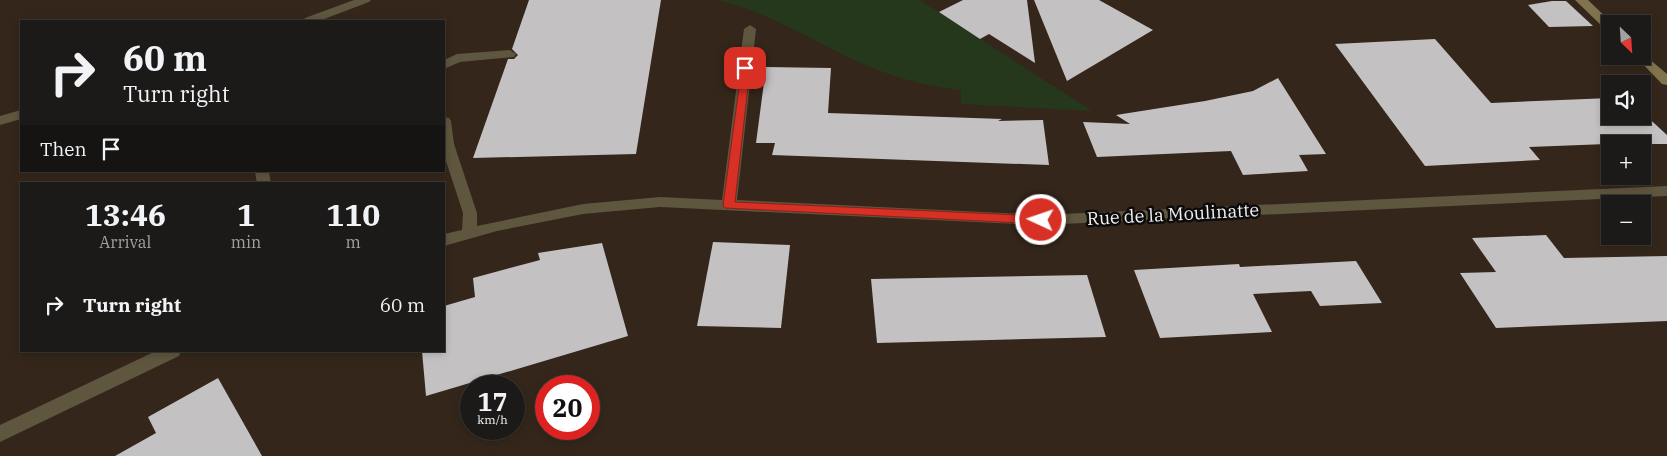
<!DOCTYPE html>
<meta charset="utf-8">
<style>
body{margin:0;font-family:"IBM Plex Serif",serif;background:#282725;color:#f1f3f6;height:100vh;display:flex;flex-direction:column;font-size:19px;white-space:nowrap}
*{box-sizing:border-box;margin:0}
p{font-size:16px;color:#a0a1a2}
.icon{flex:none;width:28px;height:28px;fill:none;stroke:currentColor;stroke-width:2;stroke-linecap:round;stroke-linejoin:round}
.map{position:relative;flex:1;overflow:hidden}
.side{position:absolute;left:20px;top:182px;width:425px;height:170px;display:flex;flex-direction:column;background:#1b1a18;border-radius:0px;box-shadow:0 2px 8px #0003,0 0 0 1px #393837}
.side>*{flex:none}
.guide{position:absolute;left:20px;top:20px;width:425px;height:152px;border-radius:0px;box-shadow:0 2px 8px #0003,0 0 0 1px #393837;background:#1b1a18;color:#f1f3f6;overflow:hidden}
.needle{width:32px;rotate:155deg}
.controls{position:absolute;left:1601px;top:15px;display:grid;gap:10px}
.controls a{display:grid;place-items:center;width:50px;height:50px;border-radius:0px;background:#1b1a18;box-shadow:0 2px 8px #0003,0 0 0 1px #393837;font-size:25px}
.speed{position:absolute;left:460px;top:375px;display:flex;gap:10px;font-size:25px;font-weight:700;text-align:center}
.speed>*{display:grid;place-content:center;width:65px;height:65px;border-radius:50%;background:#1b1a18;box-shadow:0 2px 8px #0003,0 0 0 1px #393837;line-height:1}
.speed small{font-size:12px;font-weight:400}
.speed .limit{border:8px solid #d22;background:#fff;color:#111}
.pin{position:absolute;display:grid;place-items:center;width:42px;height:42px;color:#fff;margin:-21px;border-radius:10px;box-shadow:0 2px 8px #0006}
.me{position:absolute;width:55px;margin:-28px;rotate:273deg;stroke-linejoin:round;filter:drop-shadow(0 0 4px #0008)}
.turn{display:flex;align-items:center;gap:18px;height:105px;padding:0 20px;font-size:22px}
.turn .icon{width:65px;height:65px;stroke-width:2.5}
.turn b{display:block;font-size:35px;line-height:42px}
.then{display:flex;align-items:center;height:48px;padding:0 20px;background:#0003;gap:10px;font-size:19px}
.eta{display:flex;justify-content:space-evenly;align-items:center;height:85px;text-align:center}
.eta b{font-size:30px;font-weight:700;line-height:35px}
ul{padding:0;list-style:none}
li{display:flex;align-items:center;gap:15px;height:75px;padding:0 20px}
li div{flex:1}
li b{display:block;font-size:19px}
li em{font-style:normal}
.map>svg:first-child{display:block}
.industrial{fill:#34261a;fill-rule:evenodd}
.green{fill:#25381b}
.building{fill:#c4c1c3}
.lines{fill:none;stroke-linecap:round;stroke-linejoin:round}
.lane{fill:#5e563e;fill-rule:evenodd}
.secondary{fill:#80734d;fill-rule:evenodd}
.route{fill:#d93025;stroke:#8d1f18}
.labels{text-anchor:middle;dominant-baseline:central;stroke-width:5;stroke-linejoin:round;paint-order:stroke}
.street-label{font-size:18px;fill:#f0efee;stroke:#0c0b0b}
</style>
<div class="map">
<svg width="1667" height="456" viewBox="0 0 1667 456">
<rect width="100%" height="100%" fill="#242220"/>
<!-- industrial -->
<path class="industrial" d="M0 0H1667V456H0ZM21 21H444V171H21ZM1610 24H1642V56H1610ZM1610 84H1642V116H1610ZM1610 144H1642V176H1610ZM21 184H444V351H21ZM1610 204H1642V236H1610ZM471 386H514V429H471ZM546 386H589V429H546Z"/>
<!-- green -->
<path class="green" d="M719 0H920L1092 111 961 104V90C927 87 889 76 858 62 812 40 768 13 719 0Z"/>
<!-- building -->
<g class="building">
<polygon points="529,0 661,0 636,154 473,158 508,59 514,59 518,55 512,49"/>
<polygon points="963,0 1027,0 1035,63 989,34 980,39 939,12"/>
<polygon points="1034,0 1099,0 1153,30 1067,81"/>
<polygon points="1552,1 1566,1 1593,26 1549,27 1528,5"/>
<polygon points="1435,39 1491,103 1610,98 1610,116 1642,116 1642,112 1667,135 1667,144 1607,144 1529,147 1540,160 1425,166 1335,44"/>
<polygon points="766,67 831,68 828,113 1002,119 998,121 1043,120 1049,165 772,155 775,143 756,143"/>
<polygon points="1278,78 1326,154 1299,155 1308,171 1243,175 1231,151 1097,157 1083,122 1130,124 1116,115 1205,101 1253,91"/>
<polygon points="1546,235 1564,258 1667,256 1667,321 1496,328 1460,273 1496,272 1472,238"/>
<polygon points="713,242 790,245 781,328 697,326"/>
<polygon points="602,243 628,336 426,396 422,351 444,351 444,306 475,297 473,278 540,260 538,253"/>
<polygon points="1356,261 1382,303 1320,306 1311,291 1253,294 1272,332 1160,338 1134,270 1239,264 1240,267"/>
<polygon points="1087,275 1106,337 877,343 871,279"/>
<polygon points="218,378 262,456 115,456 156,433 148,417"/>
</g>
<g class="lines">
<!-- lane -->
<g class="lane">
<polygon points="354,0 371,0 369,2 319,21 303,21 305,18"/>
<polygon points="750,25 756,29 737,200 1041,215 1667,186 1667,196 1041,225 660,207 583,214 497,231 444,246 444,234 462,230 463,213 444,155 444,117 449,118 451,121 454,144 477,213 477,226 583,204 660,197 722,200 744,29"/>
<polygon points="510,50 516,54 514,57 460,62 444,69 444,60 457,54"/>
<polygon points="21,110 21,119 0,125 0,116"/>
<polygon points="255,171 269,171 271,184 257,184"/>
<polygon points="156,351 181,351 179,356 0,442 0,425"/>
</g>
<!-- secondary -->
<g class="secondary">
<polygon points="1575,0 1588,0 1613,24 1610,24 1610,31 1606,30"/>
<polygon points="1642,53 1667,74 1667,85 1662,84 1635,56 1642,56"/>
</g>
</g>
<!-- route -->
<polygon class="route" points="742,66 745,66 750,68 735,202 1041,216 1047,220 1041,224 725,208 723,205"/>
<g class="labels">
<!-- street labels -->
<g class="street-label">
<text transform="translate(1173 214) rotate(-3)">Rue de la Moulinatte</text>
</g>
</g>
</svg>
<div class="controls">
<a><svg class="needle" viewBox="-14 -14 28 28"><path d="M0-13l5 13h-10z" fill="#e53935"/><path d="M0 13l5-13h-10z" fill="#a0a1a2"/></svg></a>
<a><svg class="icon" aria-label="sound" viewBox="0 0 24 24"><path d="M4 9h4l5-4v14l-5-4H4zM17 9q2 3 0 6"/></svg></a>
<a>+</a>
<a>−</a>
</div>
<div class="speed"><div>17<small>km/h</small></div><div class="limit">20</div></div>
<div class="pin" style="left:745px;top:68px;background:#d93025"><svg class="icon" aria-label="arrive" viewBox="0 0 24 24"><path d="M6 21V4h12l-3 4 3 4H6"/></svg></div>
<svg class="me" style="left:1041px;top:220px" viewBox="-20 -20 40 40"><circle r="17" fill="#d93025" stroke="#fff" stroke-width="3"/><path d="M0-11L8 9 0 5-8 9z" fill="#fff"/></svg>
<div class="guide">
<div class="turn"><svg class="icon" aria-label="right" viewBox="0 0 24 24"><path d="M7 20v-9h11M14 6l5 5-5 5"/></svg><div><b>60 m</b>Turn right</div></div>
<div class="then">Then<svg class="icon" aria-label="arrive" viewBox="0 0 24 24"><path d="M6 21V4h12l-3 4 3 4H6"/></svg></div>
</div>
<section class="side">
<div class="eta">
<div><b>13:46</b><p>Arrival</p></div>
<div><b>1</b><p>min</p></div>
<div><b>110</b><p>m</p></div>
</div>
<ul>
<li><svg class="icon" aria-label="right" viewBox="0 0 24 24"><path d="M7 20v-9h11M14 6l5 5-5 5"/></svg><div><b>Turn right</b></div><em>60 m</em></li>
</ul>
</section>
</div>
